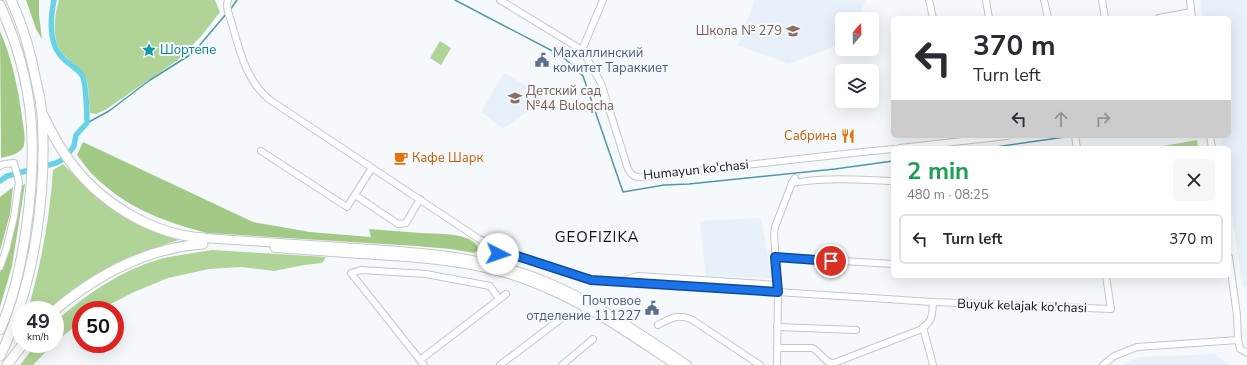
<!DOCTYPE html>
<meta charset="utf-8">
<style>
body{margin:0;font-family:"Nunito Sans",sans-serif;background:#f7f7f7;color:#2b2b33;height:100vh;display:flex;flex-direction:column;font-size:15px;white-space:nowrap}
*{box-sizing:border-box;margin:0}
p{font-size:13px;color:#7c7c81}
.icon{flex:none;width:22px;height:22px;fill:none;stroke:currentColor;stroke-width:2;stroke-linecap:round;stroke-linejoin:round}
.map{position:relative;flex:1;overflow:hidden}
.details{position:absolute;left:891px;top:146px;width:340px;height:132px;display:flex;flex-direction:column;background:#fff;border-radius:6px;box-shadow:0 4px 16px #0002}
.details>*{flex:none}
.top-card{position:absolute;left:891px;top:16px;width:340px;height:122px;border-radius:6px;box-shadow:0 4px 16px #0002;background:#fff;color:#2b2b33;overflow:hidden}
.needle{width:26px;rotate:20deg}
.buttons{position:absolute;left:835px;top:12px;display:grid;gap:8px}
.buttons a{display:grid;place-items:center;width:44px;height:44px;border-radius:6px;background:#fff;box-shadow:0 4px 16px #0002;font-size:20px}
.speed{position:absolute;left:12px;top:301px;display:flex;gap:8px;font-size:20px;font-weight:700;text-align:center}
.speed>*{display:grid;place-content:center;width:52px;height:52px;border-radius:50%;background:#fff;box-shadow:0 4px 16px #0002;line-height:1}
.speed small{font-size:10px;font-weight:400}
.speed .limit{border:6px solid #d22;background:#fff;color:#111}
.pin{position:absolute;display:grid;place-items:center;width:34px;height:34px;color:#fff;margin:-17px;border:2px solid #fff;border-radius:50%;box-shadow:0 1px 4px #0007}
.me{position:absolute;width:44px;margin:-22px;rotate:94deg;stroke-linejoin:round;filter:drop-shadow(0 0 3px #0008)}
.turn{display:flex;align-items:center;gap:14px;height:84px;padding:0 16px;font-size:18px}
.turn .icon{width:52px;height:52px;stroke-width:2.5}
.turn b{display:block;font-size:28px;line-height:34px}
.lanes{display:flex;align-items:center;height:38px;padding:0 16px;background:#0003;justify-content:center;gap:20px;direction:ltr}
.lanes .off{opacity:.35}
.round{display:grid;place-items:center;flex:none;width:42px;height:42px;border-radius:6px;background:#f7f7f7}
.overview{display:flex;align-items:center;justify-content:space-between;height:68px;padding:0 16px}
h1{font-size:24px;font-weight:700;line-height:30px;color:#1e9e55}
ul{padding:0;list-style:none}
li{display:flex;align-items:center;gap:12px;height:50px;margin:0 8px 6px;padding:0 8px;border:2px solid #e1e1e2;border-radius:6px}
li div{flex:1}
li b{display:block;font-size:15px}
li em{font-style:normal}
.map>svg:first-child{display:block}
.built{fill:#e8f0f9}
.green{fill:#b0d498}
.forest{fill:#a2ca86}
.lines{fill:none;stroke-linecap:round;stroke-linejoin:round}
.stream{stroke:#4e99a8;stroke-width:1.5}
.canal{stroke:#68d2e7;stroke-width:5.5}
.minor-casing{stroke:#c4c7c9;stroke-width:8}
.major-casing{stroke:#c4c7c9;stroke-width:10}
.highway-casing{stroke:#c4c7c9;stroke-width:11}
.minor{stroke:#fff;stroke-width:6}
.major{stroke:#fff;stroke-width:8}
.highway{stroke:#fff;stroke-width:9}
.route-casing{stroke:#114b97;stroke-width:10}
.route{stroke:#1a73e8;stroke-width:7}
.labels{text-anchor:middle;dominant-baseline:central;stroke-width:4;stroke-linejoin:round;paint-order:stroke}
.education-label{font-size:13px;fill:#785e54;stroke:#f6f9fb;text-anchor:end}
.culture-label{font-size:13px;fill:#0d838f;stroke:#f6f9fb;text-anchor:start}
.service-label{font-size:13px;fill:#4e5e75;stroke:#f6f9fb;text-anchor:start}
.food-label{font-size:13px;fill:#c56008;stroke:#f6f9fb;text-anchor:end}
.street-label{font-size:13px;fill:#131415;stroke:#f6f9fb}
.quarter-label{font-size:15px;letter-spacing:1px;fill:#131415;stroke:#f6f9fb}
</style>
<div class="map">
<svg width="1247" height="365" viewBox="0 0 1247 365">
<rect width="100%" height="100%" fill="#f6f9fb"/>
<!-- built -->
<g class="built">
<polygon points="755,0 866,0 861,10 867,19 842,19 842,43 789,64 738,45"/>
<polygon points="1200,0 1247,0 1247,287 1243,288 1229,196 1229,148 1222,148 1220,136 1229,136 1229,18 1203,18"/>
<polygon points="504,73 541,94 541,102 503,129 481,112"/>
<polygon points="761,218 772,278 706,276 700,221"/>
<polygon points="1215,354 1229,365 1122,365 1139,357"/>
</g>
<!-- green -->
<g class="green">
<path d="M59 0H215L220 12 203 34 178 60 105 110 96 114 90 113C89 105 89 81 85 76 80 68 72 63 65 56 51 43 54 17 59 0Z"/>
<polygon points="440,41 451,48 441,65 430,58"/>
<polygon points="1197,140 1198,148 1152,148"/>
<path d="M63 164C101 203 125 225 179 240 128 256 89 273 48 310H28C41 264 50 217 53 170Z"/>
<path d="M212 250 326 257 322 263 304 265 274 271 242 267 209 269 168 278 134 292 99 310H81V322L55 342V322C85 295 120 271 160 259 177 255 195 253 212 250Z"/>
<polygon points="36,344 53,344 33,365 20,365"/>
</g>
<!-- forest -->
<g class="forest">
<polygon points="26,0 39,0 39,15 42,39 36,29"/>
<path d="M0 31C12 59 18 87 22 117 23 125 26 137 24 145 22 154 8 156 1 158Z"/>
<path d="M83 142 253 222 310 232 371 237 369 229C386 230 404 232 421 233 435 234 473 232 478 248L477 251 474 253 451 249 416 246 207 233C162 221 126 208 92 174 86 168 82 161 77 155Z"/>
<polygon points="25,184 12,266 0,307 0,273 8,250 21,186"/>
<polygon points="13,187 10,214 0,251 0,197"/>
</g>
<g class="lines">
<!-- stream -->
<g class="stream">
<polyline points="455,0 562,56 583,76 623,192 664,185 689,184 835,169 893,161"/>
<polyline points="230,10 237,0"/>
<polyline points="87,123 109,111 150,80 193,53 227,13"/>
<polyline points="989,148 1072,136"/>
</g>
<!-- canal -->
<path class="canal" d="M0 181 7 176 56 163 62 160 72 149 74 146 76 135 87 123C87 113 86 86 83 77 80 70 70 65 65 60 48 46 50 20 54 0"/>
<defs>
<g id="minor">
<path d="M228 0C225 9 230 16 232 24 239 50 247 82 270 100L494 249 591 280 933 302 1111 309 1106 276"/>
<path d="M500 0 582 50 601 83 628 169C631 175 636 178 643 177 726 168 809 157 893 149"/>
<polyline points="929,0 933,18"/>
<polyline points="986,0 989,18"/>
<polyline points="1044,0 1048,18"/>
<polyline points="1102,0 1105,18"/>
<polyline points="1190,0 1192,18"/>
<polyline points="1159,18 1191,12"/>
<polyline points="582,50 603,0"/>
<polyline points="1075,136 1077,148"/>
<polyline points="1210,136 1212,148"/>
<polyline points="900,148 1007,136"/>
<polyline points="261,151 347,207 372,168"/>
<polyline points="0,166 4,164 14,163 19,182 14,217 6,250 0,267"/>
<path d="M792 183C825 177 859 180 893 181"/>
<polyline points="355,195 398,224 406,223 420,199"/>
<polyline points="482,240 484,245 485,253"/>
<polyline points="775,257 893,264"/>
<polyline points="1229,257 1237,315 1238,340 1240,349 1247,353"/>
<polyline points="624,280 638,276 778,285"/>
<path d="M658 325C671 318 676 314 691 319L760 365"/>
<polyline points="777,327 856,330"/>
<polyline points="923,327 933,365"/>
<path d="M777 348H812C820 351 825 364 834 363L922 329C933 319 932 317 933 302"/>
<polyline points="420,360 506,294"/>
<polyline points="424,365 351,273 361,270 426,274 490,286 499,299"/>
<polyline points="500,365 562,318"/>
<polyline points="562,365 593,339"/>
<polyline points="777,365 778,292 774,234 775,227 792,183 795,178"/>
<polyline points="1103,365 1114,356 1137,347 1238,340"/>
</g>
<g id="major">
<path d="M204 238C254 241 305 245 355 248 421 252 486 256 547 282 597 303 642 335 687 365"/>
<circle cx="491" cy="254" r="7"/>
<path d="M275 248C308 250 341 253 375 255 427 258 480 262 529 281 583 301 629 334 676 365"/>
</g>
<g id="highway">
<path d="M0 5C35 82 38 147 26 230 21 265 14 298 0 330"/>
<path d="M43 115C51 131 58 146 69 160 99 202 152 235 204 238"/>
<path d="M55 310C98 274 146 248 203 244"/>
<path d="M0 356C35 284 47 193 42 114 41 103 39 92 36 81 31 53 23 26 11 0"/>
<polyline points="7,365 23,344"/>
</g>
</defs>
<!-- minor casing -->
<use href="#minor" class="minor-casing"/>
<!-- major casing -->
<use href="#major" class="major-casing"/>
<!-- highway casing -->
<use href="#highway" class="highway-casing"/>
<!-- minor -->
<use href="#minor" class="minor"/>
<!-- major -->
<use href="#major" class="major"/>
<!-- highway -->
<use href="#highway" class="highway"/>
</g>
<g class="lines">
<defs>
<polyline id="route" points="498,254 498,256 502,253 508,253 591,280 778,292 775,257 831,261"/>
</defs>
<!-- route casing -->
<use href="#route" class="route-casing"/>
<!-- route -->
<use href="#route" class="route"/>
</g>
<!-- icons -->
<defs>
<symbol id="school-bare" viewBox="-9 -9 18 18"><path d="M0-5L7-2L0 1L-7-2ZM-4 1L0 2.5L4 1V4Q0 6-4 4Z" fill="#8d6e63" stroke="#f6f9fb" stroke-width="2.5" paint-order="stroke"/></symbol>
<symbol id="sight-bare" viewBox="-9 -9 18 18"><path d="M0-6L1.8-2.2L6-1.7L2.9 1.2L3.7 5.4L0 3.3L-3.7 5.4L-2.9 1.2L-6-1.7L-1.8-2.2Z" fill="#0f9aa8" stroke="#f6f9fb" stroke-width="2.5" paint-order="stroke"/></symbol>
<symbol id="civic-bare" viewBox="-9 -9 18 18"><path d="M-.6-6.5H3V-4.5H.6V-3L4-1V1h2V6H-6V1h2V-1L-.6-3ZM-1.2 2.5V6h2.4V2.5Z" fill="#5c6f8a" stroke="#f6f9fb" stroke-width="2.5" paint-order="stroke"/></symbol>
<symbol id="restaurant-bare" viewBox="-9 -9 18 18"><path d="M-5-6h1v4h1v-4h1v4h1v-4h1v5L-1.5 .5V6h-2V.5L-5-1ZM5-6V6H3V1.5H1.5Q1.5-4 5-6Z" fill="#e8710a" stroke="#f6f9fb" stroke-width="2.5" paint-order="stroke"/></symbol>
<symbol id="cafe-bare" viewBox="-9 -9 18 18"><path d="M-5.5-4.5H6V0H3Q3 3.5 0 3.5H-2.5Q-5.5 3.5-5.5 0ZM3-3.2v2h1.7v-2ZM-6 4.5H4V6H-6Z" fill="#e8710a" stroke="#f6f9fb" stroke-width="2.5" paint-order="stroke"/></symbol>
</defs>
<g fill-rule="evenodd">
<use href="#school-bare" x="783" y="21" width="20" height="20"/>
<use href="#sight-bare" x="139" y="40" width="20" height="20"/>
<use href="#civic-bare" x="532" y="50" width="20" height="20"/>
<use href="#school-bare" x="505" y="88" width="20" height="20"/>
<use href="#restaurant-bare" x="838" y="126" width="20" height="20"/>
<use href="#cafe-bare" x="391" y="148" width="20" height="20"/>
<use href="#civic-bare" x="642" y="298" width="20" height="20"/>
</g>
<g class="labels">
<!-- education labels -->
<g class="education-label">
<text x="782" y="31">Школа № 279</text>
<text x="526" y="91" text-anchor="start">Детский сад<tspan x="526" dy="15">№44 Buloqcha</tspan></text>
</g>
<!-- culture labels -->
<g class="culture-label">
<text x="160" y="50">Шортепе</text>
</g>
<!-- service labels -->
<g class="service-label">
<text x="553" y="53">Махаллинский<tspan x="553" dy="15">комитет Тараккиет</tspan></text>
<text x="641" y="301" text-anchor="end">Почтовое<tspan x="641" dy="15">отделение 111227</tspan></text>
</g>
<!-- food labels -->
<g class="food-label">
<text x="837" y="136">Сабрина</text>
<text x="412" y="158" text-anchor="start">Кафе Шарк</text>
</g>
<!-- street labels -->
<g class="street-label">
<text transform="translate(696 170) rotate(-6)">Humayun ko'chasi</text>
<text transform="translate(1022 306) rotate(2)">Buyuk kelajak ko'chasi</text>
</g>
<!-- quarter labels -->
<g class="quarter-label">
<text x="597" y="237">GEOFIZIKA</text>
</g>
</g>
</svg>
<div class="buttons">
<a><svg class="needle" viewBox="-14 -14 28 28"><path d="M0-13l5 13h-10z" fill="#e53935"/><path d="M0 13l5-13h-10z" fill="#7c7c81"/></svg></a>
<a><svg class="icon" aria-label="layers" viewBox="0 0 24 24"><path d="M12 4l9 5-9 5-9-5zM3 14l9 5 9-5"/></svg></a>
</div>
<div class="speed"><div>49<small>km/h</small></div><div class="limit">50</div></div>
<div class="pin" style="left:831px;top:261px;background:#d93025"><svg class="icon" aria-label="arrive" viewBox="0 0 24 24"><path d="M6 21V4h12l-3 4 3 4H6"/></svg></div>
<svg class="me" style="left:498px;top:254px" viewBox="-20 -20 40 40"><circle r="19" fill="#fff"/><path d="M0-13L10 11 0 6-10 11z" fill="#1a73e8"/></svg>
<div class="top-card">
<div class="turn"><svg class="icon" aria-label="left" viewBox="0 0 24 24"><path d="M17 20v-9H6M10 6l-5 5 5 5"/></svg><div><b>370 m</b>Turn left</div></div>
<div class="lanes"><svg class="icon" aria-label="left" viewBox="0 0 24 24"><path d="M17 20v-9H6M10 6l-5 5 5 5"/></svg><svg class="icon off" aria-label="ahead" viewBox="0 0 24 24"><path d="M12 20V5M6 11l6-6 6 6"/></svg><svg class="icon off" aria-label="right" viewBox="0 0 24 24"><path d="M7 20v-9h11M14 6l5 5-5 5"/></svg></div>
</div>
<section class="details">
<div class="overview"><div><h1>2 min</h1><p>480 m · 08:25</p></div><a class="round"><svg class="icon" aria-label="close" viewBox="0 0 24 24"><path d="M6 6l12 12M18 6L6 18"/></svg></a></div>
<ul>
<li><svg class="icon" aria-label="left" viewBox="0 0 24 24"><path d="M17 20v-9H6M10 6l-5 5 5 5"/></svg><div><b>Turn left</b></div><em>370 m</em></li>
</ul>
</section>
</div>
